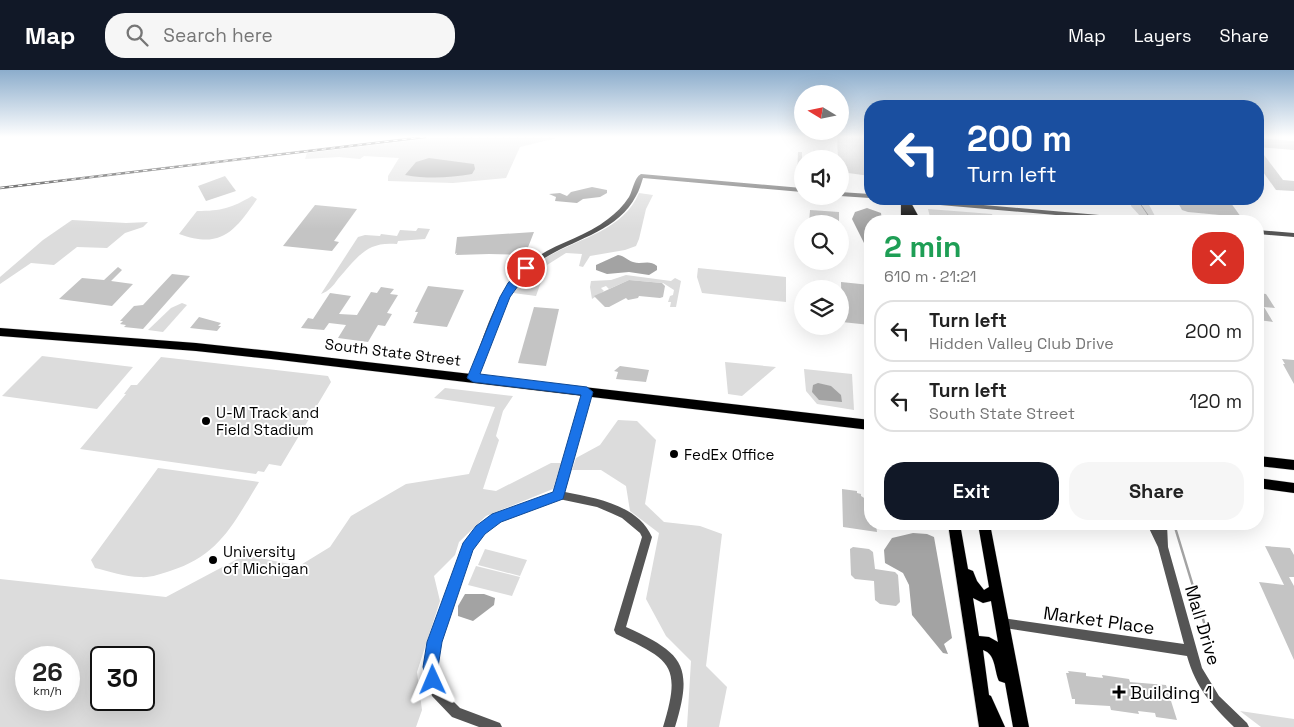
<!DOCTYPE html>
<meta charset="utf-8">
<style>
body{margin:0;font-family:"Space Grotesk",sans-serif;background:#f6f6f6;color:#222;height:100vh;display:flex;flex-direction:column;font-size:19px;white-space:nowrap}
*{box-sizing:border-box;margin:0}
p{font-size:16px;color:#767676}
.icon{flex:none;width:28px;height:28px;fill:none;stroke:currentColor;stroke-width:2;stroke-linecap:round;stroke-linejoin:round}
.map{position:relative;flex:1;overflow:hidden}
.panel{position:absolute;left:864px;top:145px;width:400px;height:315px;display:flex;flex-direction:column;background:#fff;border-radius:20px;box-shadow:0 5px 20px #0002}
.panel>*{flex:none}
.guide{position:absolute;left:864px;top:30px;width:400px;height:105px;border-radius:20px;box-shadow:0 5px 20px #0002;background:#1a4fa0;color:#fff;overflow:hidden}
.needle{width:32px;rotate:280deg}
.buttons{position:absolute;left:794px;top:15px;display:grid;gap:10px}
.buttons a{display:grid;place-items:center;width:55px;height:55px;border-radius:50%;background:#fff;box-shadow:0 5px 20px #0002;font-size:25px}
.speed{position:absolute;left:15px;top:576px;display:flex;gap:10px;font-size:25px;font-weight:700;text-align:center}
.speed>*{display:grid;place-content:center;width:65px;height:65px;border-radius:50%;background:#fff;box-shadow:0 5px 20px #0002;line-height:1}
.speed small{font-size:12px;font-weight:400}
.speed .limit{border:2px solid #111;border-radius:8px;background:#fff;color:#111}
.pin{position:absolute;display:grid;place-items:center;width:42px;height:42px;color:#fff;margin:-21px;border:2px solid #fff;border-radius:50%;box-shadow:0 1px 5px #0007}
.me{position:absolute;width:55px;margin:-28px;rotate:359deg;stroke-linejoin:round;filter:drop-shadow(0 0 4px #0008)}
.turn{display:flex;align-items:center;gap:18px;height:105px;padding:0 20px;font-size:22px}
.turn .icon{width:65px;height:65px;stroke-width:2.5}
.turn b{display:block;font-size:35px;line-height:42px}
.round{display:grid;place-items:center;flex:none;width:52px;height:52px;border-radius:20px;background:#f6f6f6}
.overview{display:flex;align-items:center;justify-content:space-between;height:85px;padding:0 20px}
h1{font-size:30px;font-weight:600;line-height:38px;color:#1e9e55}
.primary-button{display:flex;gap:10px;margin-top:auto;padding:10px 20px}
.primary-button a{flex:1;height:58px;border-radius:20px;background:#111827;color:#fff;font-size:20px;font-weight:600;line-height:58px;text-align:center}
.primary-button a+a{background:#f6f6f6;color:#222}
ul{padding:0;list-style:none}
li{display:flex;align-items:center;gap:15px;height:62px;margin:0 10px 8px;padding:0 10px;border:2px solid #e0e0e0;border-radius:20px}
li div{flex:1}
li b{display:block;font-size:19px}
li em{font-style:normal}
header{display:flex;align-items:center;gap:30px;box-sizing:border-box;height:70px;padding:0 25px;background:#111827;color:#fff}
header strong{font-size:24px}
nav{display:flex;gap:28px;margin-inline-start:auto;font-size:18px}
.search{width:350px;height:45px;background:#f6f6f6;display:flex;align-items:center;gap:12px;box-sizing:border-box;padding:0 18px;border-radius:20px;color:#767676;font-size:19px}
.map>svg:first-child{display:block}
.green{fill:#dcdcdc;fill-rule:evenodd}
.water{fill:#a3a3a3}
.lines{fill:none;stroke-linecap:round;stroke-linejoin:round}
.stream-far1{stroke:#a3a3a3;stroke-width:1}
.stream{stroke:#a3a3a3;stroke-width:2.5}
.building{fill:#c4c4c4}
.major-casing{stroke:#dbdbdb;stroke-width:1}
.minor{fill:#555;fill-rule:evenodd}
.major{fill:#000;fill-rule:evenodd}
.rail-casing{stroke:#000;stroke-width:2.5}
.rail{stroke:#fff;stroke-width:1;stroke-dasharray:4.5;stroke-linecap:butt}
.route{fill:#1a73e8;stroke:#114b97}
.poi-dot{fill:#000;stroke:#fff;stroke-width:2}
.labels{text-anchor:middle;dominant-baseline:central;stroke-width:4;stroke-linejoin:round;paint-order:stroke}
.street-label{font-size:15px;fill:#000;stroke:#fff}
.poi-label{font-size:15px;fill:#000;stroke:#fff;text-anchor:start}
.near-street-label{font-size:18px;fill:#000;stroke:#fff}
.near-poi-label{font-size:18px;fill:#000;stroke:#fff;text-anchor:start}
</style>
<header>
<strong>Map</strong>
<div class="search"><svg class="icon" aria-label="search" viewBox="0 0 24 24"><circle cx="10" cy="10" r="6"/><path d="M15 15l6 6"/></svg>Search here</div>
<nav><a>Map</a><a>Layers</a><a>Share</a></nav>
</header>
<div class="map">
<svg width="1294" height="657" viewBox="0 0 1294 657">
<rect width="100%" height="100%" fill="#fff"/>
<!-- green -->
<g class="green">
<polygon points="440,67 561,67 520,77 506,108 453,113 388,111 388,106 399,88 364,86 360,89 339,87 305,89 307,83"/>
<path d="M639 123 653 125 646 139 639 169 636 176 625 180 590 186 583 197 579 196 582 184 566 183 547 195 536 226 513 223C519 213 525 204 534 196 567 169 621 166 639 123Z"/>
<path d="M252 126 257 129C234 162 221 179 179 164L197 141C221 141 232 138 252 126Z"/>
<polygon points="1131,129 1146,129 1156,148 1141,147 1131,136"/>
<polygon points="928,139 992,144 994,151 931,151"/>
<polygon points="72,150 126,153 148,152 143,157 125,163 107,178 77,177 54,195 31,193 0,214 0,207 43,170"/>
<path d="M418 158 430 159 425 169 398 171 397 174C366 171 358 187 338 209 333 216 329 221 321 224L358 167 365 165 380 166 381 164 397 166 400 160 416 161Z"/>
<polygon points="698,198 786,207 786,232 702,223 697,207"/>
<polygon points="626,205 671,211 675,208 681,211 676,237 670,237 671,232 668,232 670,226 673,225 674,220 663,213 629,210 609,219 606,216 601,218 604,221 592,229 590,217 591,211 611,210"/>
<polygon points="182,233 187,235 163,262 148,260 171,238"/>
<polygon points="42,286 133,297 97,339 2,326"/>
<polygon points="161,287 328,306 331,312 281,396 269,394 264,402 258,401 256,404 80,379 126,324 124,324 131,315 137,315"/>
<polygon points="725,292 776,297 742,326 728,324"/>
<polygon points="804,299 852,304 854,340 817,334 806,321"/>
<path d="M445 318 513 326 503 341 496 366 499 370 483 419 496 421 551 393H561L553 419 486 446 459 472 455 485 434 506 440 531 417 602 422 640 416 657H0V509L166 527 245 485 299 496 330 477 351 446 406 414 469 404 495 337 434 328ZM26 588H69V630H26ZM101 588H144V630H101Z"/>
<polygon points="618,350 637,351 656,370 645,434 664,452 700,456 722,464 706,596 727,617 719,657 687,657 691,591 666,566 646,529 659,463 630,441 626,416 601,400 572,400 576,388 600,375"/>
<path d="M158 398 259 412C233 454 220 485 170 501 161 504 150 508 140 507 125 507 109 501 95 498L91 490Z"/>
<polygon points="485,479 527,490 520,506 478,495"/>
<polygon points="476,496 520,507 512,526 468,515"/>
<polygon points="1240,641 1294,649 1294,657 1261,657"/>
</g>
<!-- water -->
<g class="water">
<path d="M429 88 474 94 475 99 472 104C449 108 428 109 405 105L416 92Z"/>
<polygon points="592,117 607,120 607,123 600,127 583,129 577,133 555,131 556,127 549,124 560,123 567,126 571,122"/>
<polygon points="867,138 881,143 882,151 870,151 870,188 865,182 865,175 852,149 855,142"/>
<path d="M618 185C625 186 627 190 633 192 642 195 649 189 657 196V200L649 205 629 202 607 204 596 200V195Z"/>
<polygon points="818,313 831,316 841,325 842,332 819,330 812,322 813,315"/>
<polygon points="913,463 927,464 934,467 952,568 944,574 948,584 943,583 912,545 909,515 903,503 885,493 884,480 892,468"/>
<polygon points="465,524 484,524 495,528 494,535 473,551 458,546 458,536"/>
</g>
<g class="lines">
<!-- stream-far1 -->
<polyline class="stream-far1" points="1137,129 1148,145"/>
<!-- stream -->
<polyline class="stream" points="1174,454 1210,572"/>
</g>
<!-- building -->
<g class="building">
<polygon points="837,67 864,67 870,106 841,102 840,89 838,89"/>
<polygon points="1258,68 1294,71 1294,80 1258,77 1283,110 1294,111 1294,121 1276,120 1261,99 1258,99"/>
<polygon points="798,82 802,82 802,107 797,106"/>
<polygon points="225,106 236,121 206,131 198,116"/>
<polygon points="1176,129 1228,129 1241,147 1188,142 1182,140"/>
<polygon points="315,135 357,139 334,171 339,172 332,181 283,176"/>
<polygon points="810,140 839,142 839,154 809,154"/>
<polygon points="534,162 525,185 489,184 456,185 457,183 455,184 457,167"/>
<polygon points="118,197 122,200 111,211 133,214 112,236 59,229 82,208 104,210"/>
<polygon points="172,204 190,206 143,259 124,257 126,255 120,254 123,251 120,251 134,236 143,235"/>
<polygon points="629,210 662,213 665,216 663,227 660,228 639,226 638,228 628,230 626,228 609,237 605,237 594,226"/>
<polygon points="841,212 870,215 870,255 842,252"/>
<polygon points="428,216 464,220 447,257 413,253 418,242 415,242"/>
<polygon points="381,217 394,219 390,224 398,225 387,243 392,244 385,256 378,255 368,272 338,268 346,255 329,253 324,260 301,258 308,248 313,249 330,223 351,226 339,244 357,245 371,222 377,223"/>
<polygon points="1258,223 1266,224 1275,238 1264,237 1273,252 1258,250"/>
<polygon points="534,237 559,239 546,296 518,293"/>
<polygon points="199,247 221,253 218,256 221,256 217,261 190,258"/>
<polygon points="1282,289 1294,290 1294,314 1284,296 1283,294 1285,294"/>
<polygon points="620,296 649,300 646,312 616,309 618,302 614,301"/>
<polygon points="842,419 857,421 857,423 861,424 861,426 869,431 870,454 876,454 877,462 843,457"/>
<polygon points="1265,476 1290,478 1294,485 1294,507 1289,507 1294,516 1294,590 1259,512 1284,515"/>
<polygon points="853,477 869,479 873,482 875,499 895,502 898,505 900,532 896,536 880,534 875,530 874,511 855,509 851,505 850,479"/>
<polygon points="1068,601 1086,603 1086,606 1103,608 1102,605 1129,609 1130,612 1166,615 1177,650 1156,647 1155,643 1138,641 1139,644 1111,640 1110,636 1075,634 1075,629 1072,629 1066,603 1069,603"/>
</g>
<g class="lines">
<defs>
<g id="major">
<polygon points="901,129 909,129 921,151 913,151 909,145 909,151 901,151"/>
<polygon points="0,258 196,273 271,281 870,350 870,360 271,289 196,281 0,266"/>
<polygon points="1258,386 1294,390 1294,400 1258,396"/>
<polygon points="1258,408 1294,413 1294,423 1258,418"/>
<path d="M948 454H960L968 499 973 501 977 511 984 520 989 517 978 454H990L1029 657H1013L1005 613 999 611C994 600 996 584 983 580L989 625 991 626 1005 657H979ZM973 528 983 533 991 531 998 572 989 567 979 566Z"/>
</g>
</defs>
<!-- major casing -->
<use href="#major" class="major-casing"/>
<!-- minor -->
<g class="minor">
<path d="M641 104 802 118V122L643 108C641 114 639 121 636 126 614 169 556 170 525 204 499 231 490 273 477 308L473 311 470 310 469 308C485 265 496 213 537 187 559 172 587 166 608 149 616 143 623 136 629 127 633 120 634 108 641 104Z"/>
<polygon points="840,122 870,124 870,128 840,126"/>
<polygon points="891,129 914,129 1145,149 1148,151 1124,151 894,131"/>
<polygon points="1258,160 1294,163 1294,167 1258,164"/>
<path d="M587 319 591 322 565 422C596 428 638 435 652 467L626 557C683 583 694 595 675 657H663C682 595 671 590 616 564L614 560 642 467 640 463 622 448 611 443 597 437 559 429 500 451 484 463 471 479 441 572 436 597 441 619 460 638 500 653 502 657H479L452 647 432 626 424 597 429 572 462 477 476 457 492 445 555 422 583 322Z"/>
<path d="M1147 454H1167L1168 477 1202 598 1219 626 1247 653 1249 657H1234C1211 634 1196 618 1187 586L998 557 996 553 998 549 1002 548 1184 574 1158 477Z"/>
</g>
<!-- major -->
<use href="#major" class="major"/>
<defs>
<polyline id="rail" points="0,118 425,67"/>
</defs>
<!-- rail casing -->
<use href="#rail" class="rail-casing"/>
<!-- rail -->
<use href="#rail" class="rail"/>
</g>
<!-- sky -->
<linearGradient id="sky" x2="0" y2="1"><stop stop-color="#8cadcc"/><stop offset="0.42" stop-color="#fff"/><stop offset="1" stop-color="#fff" stop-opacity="0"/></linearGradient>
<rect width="1294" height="159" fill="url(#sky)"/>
<!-- route -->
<polygon class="route" points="526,195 531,198 510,227 480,304 587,317 593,322 563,429 501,452 485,464 473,480 442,572 438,597 441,610 438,615 433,617 428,615 423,597 427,572 463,473 476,456 492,444 553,422 581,325 473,312 467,308 500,227 508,213 523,196"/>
<!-- markers -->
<g class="poi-dot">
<circle cx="206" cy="351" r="5"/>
<circle cx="674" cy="384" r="5"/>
<circle cx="213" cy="490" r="5"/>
<path d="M1116.5 614.5h5v5h5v5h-5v5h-5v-5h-5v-5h5z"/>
</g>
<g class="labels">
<!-- street labels -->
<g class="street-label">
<text transform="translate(393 282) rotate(7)">South State Street</text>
</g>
<!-- poi labels -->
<g class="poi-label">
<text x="216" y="342">U-M Track and<tspan x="216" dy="17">Field Stadium</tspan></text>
<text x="684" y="384">FedEx Office</text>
<text x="223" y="481">University<tspan x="223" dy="17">of Michigan</tspan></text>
</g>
<!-- near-street labels -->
<g class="near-street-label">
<text transform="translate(1099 550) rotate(8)">Market Place</text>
<text transform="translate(1203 555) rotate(73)">Mall Drive</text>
</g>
<!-- near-poi labels -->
<g class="near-poi-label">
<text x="1130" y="622">Building 1</text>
</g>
</g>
</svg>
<div class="buttons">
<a><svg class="needle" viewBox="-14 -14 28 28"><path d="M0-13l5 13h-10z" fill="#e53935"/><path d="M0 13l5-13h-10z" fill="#767676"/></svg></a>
<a><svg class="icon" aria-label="sound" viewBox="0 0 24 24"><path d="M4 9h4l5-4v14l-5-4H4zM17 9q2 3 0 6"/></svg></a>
<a><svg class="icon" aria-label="search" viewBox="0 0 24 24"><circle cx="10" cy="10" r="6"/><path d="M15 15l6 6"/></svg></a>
<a><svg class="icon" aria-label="layers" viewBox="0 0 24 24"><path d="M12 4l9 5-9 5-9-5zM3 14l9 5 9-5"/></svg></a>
</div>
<div class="speed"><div>26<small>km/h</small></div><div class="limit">30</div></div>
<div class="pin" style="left:526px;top:198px;background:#d93025"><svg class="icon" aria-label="arrive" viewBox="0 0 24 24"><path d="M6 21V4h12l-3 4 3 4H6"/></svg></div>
<svg class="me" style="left:433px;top:610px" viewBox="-20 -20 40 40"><path d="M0-17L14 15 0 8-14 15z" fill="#1a73e8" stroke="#fff" stroke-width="4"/></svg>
<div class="guide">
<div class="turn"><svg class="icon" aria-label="left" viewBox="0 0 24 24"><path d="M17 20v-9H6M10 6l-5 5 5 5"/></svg><div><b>200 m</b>Turn left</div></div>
</div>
<section class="panel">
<div class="overview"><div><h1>2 min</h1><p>610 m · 21:21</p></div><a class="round" style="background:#d93025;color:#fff"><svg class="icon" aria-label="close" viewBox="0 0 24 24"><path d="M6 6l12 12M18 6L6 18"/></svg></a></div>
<ul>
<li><svg class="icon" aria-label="left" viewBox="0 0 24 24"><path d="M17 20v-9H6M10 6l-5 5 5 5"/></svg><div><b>Turn left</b><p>Hidden Valley Club Drive</p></div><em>200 m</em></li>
<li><svg class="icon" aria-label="left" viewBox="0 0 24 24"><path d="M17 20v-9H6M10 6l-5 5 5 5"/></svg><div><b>Turn left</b><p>South State Street</p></div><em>120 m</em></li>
</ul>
<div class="primary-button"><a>Exit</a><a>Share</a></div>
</section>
</div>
